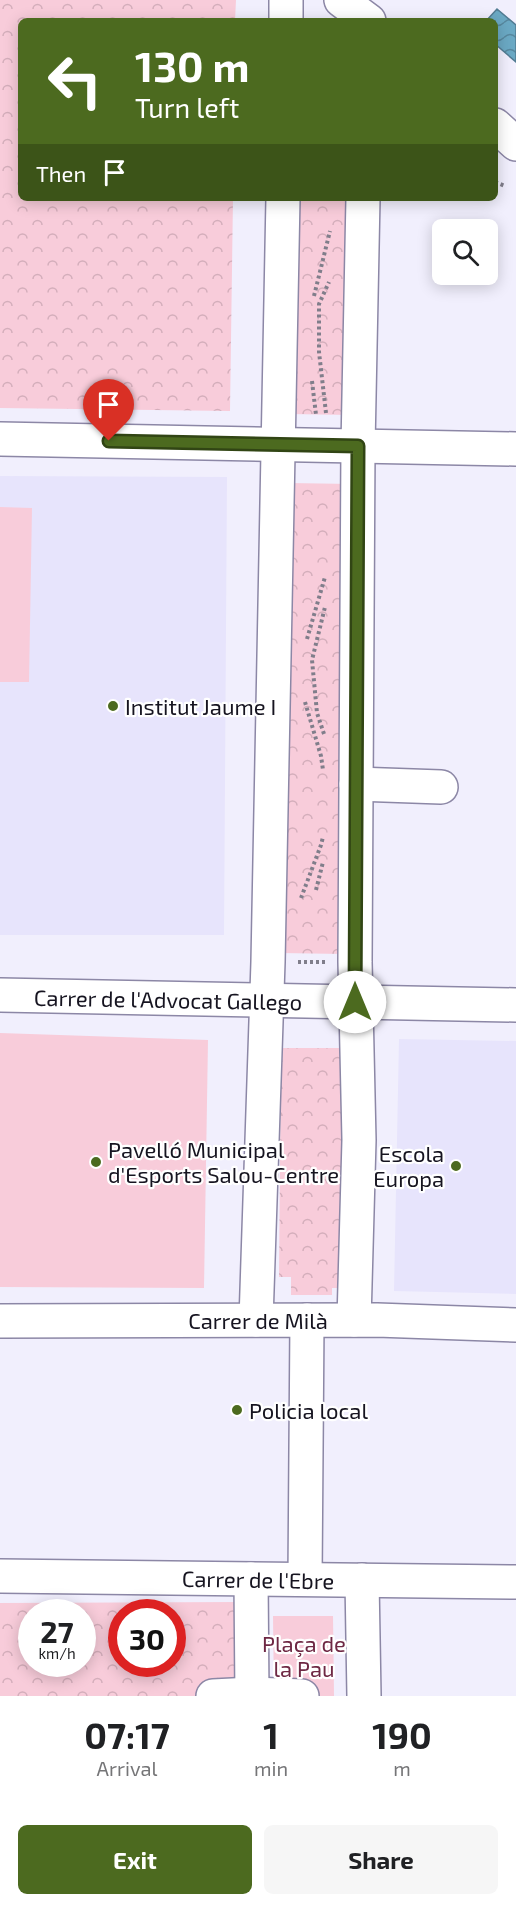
<!DOCTYPE html>
<meta charset="utf-8">
<style>
body{margin:0;font-family:"Exo 2",sans-serif;background:#f6f6f6;color:#202124;height:100vh;display:flex;flex-direction:column;font-size:22px;white-space:nowrap}
*{box-sizing:border-box;margin:0}
p{font-size:20px;color:#757577}
.icon{flex:none;width:33px;height:33px;fill:none;stroke:currentColor;stroke-width:2;stroke-linecap:round;stroke-linejoin:round}
.map{position:relative;height:1696px;overflow:hidden}
.panel{display:flex;flex-direction:column;background:#fff;flex:1}
.panel>*{flex:none}
.banner{position:absolute;left:18px;top:18px;width:480px;height:183px;border-radius:9px;box-shadow:0 3px 15px #0003;background:#4c6a1f;color:#fff;overflow:hidden}
.buttons{position:absolute;left:432px;top:219px;display:grid;gap:12px}
.buttons a{display:grid;place-items:center;width:66px;height:66px;border-radius:9px;background:#fff;box-shadow:0 3px 15px #0003;font-size:30px}
.speed{position:absolute;left:18px;top:1599px;display:flex;gap:12px;font-size:30px;font-weight:700;text-align:center}
.speed>*{display:grid;place-content:center;width:78px;height:78px;border-radius:50%;background:#fff;box-shadow:0 3px 15px #0003;line-height:1}
.speed small{font-size:15px;font-weight:400}
.speed .limit{border:9px solid #d22;background:#fff;color:#111}
.pin{position:absolute;display:grid;place-items:center;width:51px;height:51px;color:#fff;margin:-62px -26px;border-radius:50% 50% 50% 0;rotate:-45deg;box-shadow:0 0 6px #0007}
.pin .icon{rotate:45deg}
.me{position:absolute;width:66px;margin:-33px;rotate:0deg;stroke-linejoin:round;filter:drop-shadow(0 0 4px #0008)}
.turn{display:flex;align-items:center;gap:21px;height:126px;padding:0 18px;font-size:27px}
.turn .icon{width:78px;height:78px;stroke-width:2.5}
.turn b{display:block;font-size:42px;line-height:51px}
.then{display:flex;align-items:center;height:57px;padding:0 18px;background:#0003;gap:12px;font-size:22px}
.eta{display:flex;justify-content:space-evenly;align-items:center;height:102px;text-align:center}
.eta b{font-size:36px;font-weight:700;line-height:42px}
.cta{display:flex;gap:12px;margin-top:auto;padding:12px 18px}
.cta a{flex:1;height:69px;border-radius:9px;background:#4c6a1f;color:#fff;font-size:24px;font-weight:700;line-height:69px;text-align:center}
.cta a+a{background:#f6f6f6;color:#202124}
.map>svg:first-child{display:block}
.built{fill:#e7e4fc}
.forest{fill:url(#forest-crowns);fill-rule:evenodd}
.garden{fill:#f8ccda}
.water{fill:url(#water-waves);stroke:#527c93;stroke-width:1.5}
.lines{fill:none;stroke-linecap:round;stroke-linejoin:round}
.minor-casing{stroke:#8c87a6;stroke-width:36}
.path{stroke:#807e8b;stroke-width:4;stroke-dasharray:3 3;stroke-linecap:butt}
.minor{stroke:#fff;stroke-width:33}
.route-casing{stroke:#314514;stroke-width:15}
.route{stroke:#4c6a1f;stroke-width:10}
.poi-dot{fill:#4c6a1f;stroke:#fff;stroke-width:2}
.labels{text-anchor:middle;dominant-baseline:central;stroke-width:4.5;stroke-linejoin:round;paint-order:stroke}
.poi-label{font-size:22px;fill:#161420;stroke:#fff;text-anchor:start}
.street-label{font-size:22px;fill:#161420;stroke:#fff}
.park-label{font-size:22px;fill:#6e2844;stroke:#fff}
</style>
<div class="map">
<svg width="516" height="1696" viewBox="0 0 516 1696">
<defs>
<pattern id="forest-crowns" width="20" height="18" patternUnits="userSpaceOnUse" patternTransform="scale(1.5)"><rect width="20" height="18" fill="#f8ccda"/><path d="M2 6a3 3 0 1 1 6 0M12 15a3 3 0 1 1 6 0" fill="none" stroke="#d4aebb"/></pattern>
<pattern id="water-waves" width="16" height="10" patternUnits="userSpaceOnUse" patternTransform="scale(1.5)"><rect width="16" height="10" fill="#6ba9c4"/><path d="M0 5q4-4 8 0t8 0" fill="none" stroke="#57889f"/></pattern>
</defs>
<rect width="100%" height="100%" fill="#f1effd"/>
<!-- built -->
<g class="built">
<polygon points="0,476 227,477 224,935 0,935"/>
<polygon points="399,1039 516,1041 516,1294 394,1291"/>
</g>
<!-- forest -->
<g class="forest">
<polygon points="0,0 236,0 235,21 21,21 21,198 233,198 230,411 0,408"/>
<polygon points="291,198 353,198 351,415 287,414"/>
<polygon points="289,483 353,484 343,954 279,953"/>
<polygon points="281,1048 345,1048 344,1288 332,1288 332,1295 291,1295 291,1277 279,1277"/>
<path d="M237 1602V1696H0V1603ZM32 1612H82V1664H32ZM122 1612H172V1664H122Z"/>
</g>
<!-- garden -->
<g class="garden">
<polygon points="0,507 32,508 29,682 0,682"/>
<polygon points="0,1033 208,1040 204,1288 0,1287"/>
<polygon points="273,1616 333,1616 334,1696 274,1696"/>
</g>
<!-- water -->
<polygon class="water" points="497,9 516,25 516,62 495,44 495,21 486,21"/>
<g class="lines">
<defs>
<g id="minor">
<polyline points="341,0 369,21"/>
<polyline points="286,21 286,0"/>
<polyline points="495,125 516,144"/>
<polyline points="0,439 516,449"/>
<polyline points="356,784 441,787"/>
<polyline points="0,995 516,1005"/>
<polyline points="256,1320 268,962 283,198"/>
<polyline points="354,1320 359,1140 355,962 358,446 363,198"/>
<polyline points="0,1321 377,1320 516,1325"/>
<polyline points="0,1576 516,1582"/>
<polyline points="251,1579 252,1696"/>
<polyline points="305,1579 307,1320"/>
<polyline points="362,1580 364,1696"/>
<polyline points="213,1696 252,1694 302,1696"/>
</g>
</defs>
<!-- minor casing -->
<use href="#minor" class="minor-casing"/>
<!-- path -->
<g class="path">
<polyline points="495,182 505,186"/>
<polyline points="314,296 330,231"/>
<polyline points="312,381 316,415"/>
<polyline points="326,413 319,352 319,304 329,282"/>
<polyline points="307,639 325,577"/>
<polyline points="305,702 321,756 323,770"/>
<polyline points="324,734 317,713 312,660 325,607"/>
<polyline points="316,890 323,862"/>
<polyline points="301,898 321,845 323,837"/>
<polyline points="298,962 327,962"/>
</g>
<!-- minor -->
<use href="#minor" class="minor"/>
</g>
<g class="lines">
<defs>
<polyline id="route" points="109,441 358,446 355,1002"/>
</defs>
<!-- route casing -->
<use href="#route" class="route-casing"/>
<!-- route -->
<use href="#route" class="route"/>
</g>
<!-- markers -->
<g class="poi-dot">
<circle cx="113" cy="706" r="6"/>
<circle cx="96" cy="1162" r="6"/>
<circle cx="456" cy="1166" r="6"/>
<circle cx="237" cy="1410" r="6"/>
</g>
<g class="labels">
<!-- poi labels -->
<g class="poi-label">
<text x="125" y="706">Institut Jaume I</text>
<text x="108" y="1149">Pavelló Municipal<tspan x="108" dy="25">d'Esports Salou-Centre</tspan></text>
<text x="444" y="1153" text-anchor="end">Escola<tspan x="444" dy="25">Europa</tspan></text>
<text x="249" y="1410">Policia local</text>
</g>
<!-- street labels -->
<g class="street-label">
<text transform="translate(168 999) rotate(1)">Carrer de l'Advocat Gallego</text>
<text x="258" y="1320">Carrer de Milà</text>
<text transform="translate(258 1579) rotate(1)">Carrer de l'Ebre</text>
</g>
<!-- park labels -->
<g class="park-label">
<text x="304" y="1643">Plaça de<tspan x="304" dy="25">la Pau</tspan></text>
</g>
</g>
</svg>
<div class="buttons">
<a><svg class="icon" aria-label="search" viewBox="0 0 24 24"><circle cx="10" cy="10" r="6"/><path d="M15 15l6 6"/></svg></a>
</div>
<div class="speed"><div>27<small>km/h</small></div><div class="limit">30</div></div>
<div class="pin" style="left:109px;top:441px;background:#d93025"><svg class="icon" aria-label="arrive" viewBox="0 0 24 24"><path d="M6 21V4h12l-3 4 3 4H6"/></svg></div>
<svg class="me" style="left:355px;top:1002px" viewBox="-20 -20 40 40"><circle r="19" fill="#fff"/><path d="M0-13L10 11 0 6-10 11z" fill="#4c6a1f"/></svg>
<div class="banner">
<div class="turn"><svg class="icon" aria-label="left" viewBox="0 0 24 24"><path d="M17 20v-9H6M10 6l-5 5 5 5"/></svg><div><b>130 m</b>Turn left</div></div>
<div class="then">Then<svg class="icon" aria-label="arrive" viewBox="0 0 24 24"><path d="M6 21V4h12l-3 4 3 4H6"/></svg></div>
</div>
</div>
<section class="panel">
<div class="eta">
<div><b>07:17</b><p>Arrival</p></div>
<div><b>1</b><p>min</p></div>
<div><b>190</b><p>m</p></div>
</div>
<div class="cta"><a>Exit</a><a>Share</a></div>
</section>
